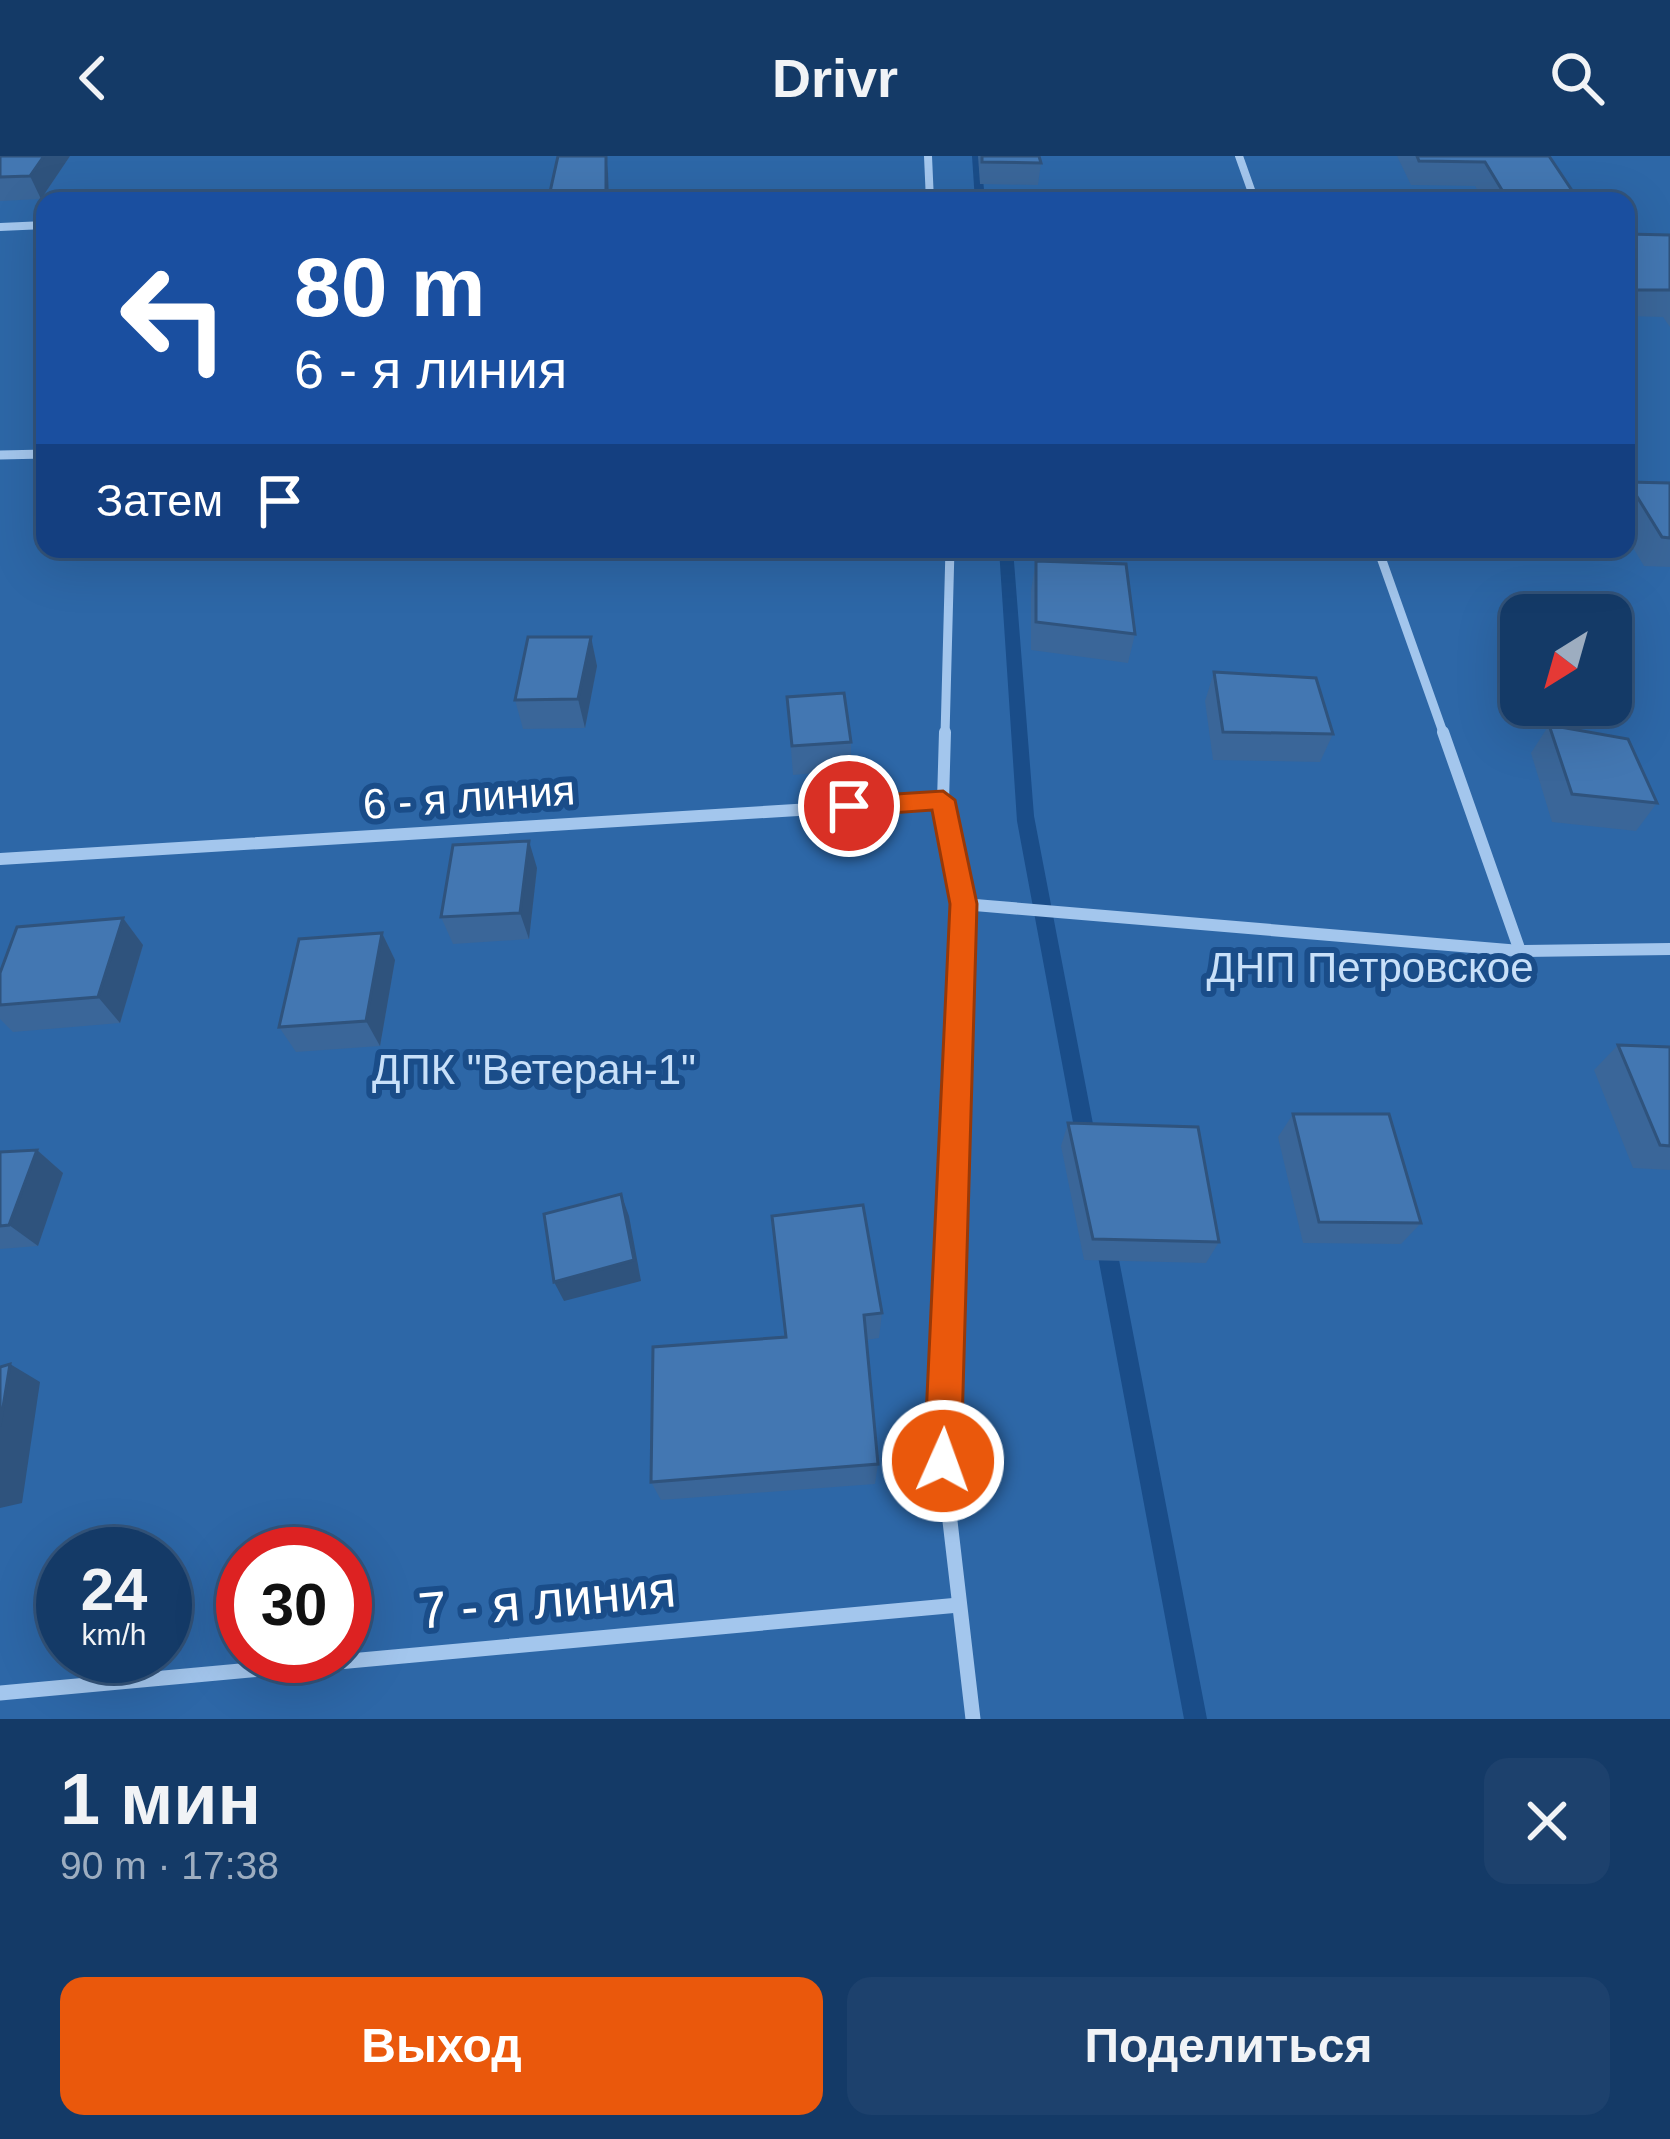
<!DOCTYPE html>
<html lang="ru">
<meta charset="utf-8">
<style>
body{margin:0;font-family:Arial,sans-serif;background:#1d416d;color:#f1f3f6;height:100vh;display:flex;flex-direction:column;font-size:45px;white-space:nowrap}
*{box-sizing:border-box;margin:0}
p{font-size:39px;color:#9dadc0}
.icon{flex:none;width:66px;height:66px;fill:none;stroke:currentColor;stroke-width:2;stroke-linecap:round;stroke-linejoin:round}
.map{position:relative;height:1563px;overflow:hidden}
.drawer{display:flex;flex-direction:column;background:#143a67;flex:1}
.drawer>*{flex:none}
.guide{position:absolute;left:36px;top:36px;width:1599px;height:366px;border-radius:24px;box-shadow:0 12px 48px #0002,0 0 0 3px #33547b;background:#1a4fa0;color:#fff;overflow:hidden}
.needle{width:78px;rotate:217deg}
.buttons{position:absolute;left:1500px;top:438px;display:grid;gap:24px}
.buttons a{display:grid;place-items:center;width:132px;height:132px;border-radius:24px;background:#143a67;box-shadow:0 12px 48px #0002,0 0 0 3px #33547b;font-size:60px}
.speed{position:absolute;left:36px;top:1371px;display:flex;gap:24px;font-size:60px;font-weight:700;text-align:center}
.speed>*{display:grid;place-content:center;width:156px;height:156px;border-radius:50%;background:#143a67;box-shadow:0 12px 48px #0002,0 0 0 3px #33547b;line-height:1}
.speed small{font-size:30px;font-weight:400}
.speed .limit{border:18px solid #d22;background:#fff;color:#111}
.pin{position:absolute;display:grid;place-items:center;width:102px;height:102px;color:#fff;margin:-51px;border:6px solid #fff;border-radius:50%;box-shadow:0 3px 12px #0007}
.me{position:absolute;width:132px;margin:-66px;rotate:2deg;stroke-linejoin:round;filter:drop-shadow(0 0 9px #0008)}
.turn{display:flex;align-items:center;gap:42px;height:252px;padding:0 60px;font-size:54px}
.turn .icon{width:156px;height:156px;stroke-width:2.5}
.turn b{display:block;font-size:84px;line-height:102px}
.then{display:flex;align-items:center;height:114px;padding:0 60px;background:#0003;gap:24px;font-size:45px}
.round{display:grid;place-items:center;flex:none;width:126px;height:126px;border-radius:24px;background:#1d416d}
.headline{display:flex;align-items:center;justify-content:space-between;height:204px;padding:0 60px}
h1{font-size:72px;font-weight:800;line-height:90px}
.button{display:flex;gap:24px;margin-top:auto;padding:24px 60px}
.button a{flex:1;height:138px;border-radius:24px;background:#ea580c;color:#fff;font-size:48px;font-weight:800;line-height:138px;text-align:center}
.button a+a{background:#1d416d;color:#f1f3f6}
header{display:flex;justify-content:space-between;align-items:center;height:156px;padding:0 60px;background:#143a67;font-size:54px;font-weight:800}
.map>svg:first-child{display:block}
.green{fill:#2d67a7;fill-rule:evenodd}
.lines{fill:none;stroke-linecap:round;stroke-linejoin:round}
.minor-far3{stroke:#a3c6ed;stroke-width:8}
.minor-far2{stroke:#a3c6ed;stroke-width:9}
.minor-far1{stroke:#a3c6ed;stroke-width:12}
.minor{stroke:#a3c6ed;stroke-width:15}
.wall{fill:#3a6699}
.shaded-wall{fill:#2f537d}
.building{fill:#4377b2;stroke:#2f537d;stroke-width:3}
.route{fill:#ea580c;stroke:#983908;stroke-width:3}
.labels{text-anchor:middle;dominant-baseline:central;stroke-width:12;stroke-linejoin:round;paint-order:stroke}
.street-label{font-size:42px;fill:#fff;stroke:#1a4d89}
.park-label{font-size:42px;fill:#c8e0f9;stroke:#1a4d89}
.near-street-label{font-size:51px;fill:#fff;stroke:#1a4d89}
</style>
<header><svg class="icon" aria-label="back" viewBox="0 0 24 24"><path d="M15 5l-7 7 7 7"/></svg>Drivr<svg class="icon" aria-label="search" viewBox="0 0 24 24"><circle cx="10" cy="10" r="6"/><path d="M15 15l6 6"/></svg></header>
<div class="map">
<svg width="1670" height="1563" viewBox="0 0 1670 1563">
<rect width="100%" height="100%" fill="#1a4d89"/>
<!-- green -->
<g class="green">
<path d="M0 0H972L975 45H45V393H999L1017 665 1184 1563H0ZM63 1398H165V1500H63ZM243 1398H345V1500H243Z"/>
<path d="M981 0H1670V1563H1207L1034 660 1013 393H1626V45H985ZM1521 459H1611V549H1521Z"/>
</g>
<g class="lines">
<!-- minor-far3 -->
<g class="minor-far3">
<polyline points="928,0 930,45"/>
<polyline points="1239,0 1255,45"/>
<polyline points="0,71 45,69"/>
</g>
<!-- minor-far2 -->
<g class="minor-far2">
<polyline points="0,299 45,298"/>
<polyline points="1378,393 1444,579"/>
<polyline points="945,579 950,393"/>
</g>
<!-- minor-far1 -->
<g class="minor-far1">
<polyline points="945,576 943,645 963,748 954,1007"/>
<polyline points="1443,576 1520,795"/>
<polyline points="0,703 943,645"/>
<polyline points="963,748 1520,795 1670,793"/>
</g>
<!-- minor -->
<g class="minor">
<polyline points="954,1004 943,1305 973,1563"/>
<polyline points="0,1537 959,1449"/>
</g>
</g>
<!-- wall -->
<g class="wall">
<polygon points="0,0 70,0 41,43 0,45"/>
<polygon points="978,0 1039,0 1041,7 1038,29 980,28"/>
<polygon points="1397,0 1549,0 1579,45 1484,45 1475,30 1411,29"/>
<polygon points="1626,78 1670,79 1670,171 1663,161 1626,160"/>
<polygon points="1628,326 1670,327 1670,411 1644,410 1626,380 1626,330"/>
<polygon points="693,393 763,393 764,400 694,400"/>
<polygon points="1036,405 1135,478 1128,507 1031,494 1031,434"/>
<polygon points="591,481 597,510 585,572 523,573 515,544"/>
<polygon points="1214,516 1333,578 1320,606 1213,604 1205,545"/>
<polygon points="787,541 851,586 851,614 793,619"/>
<polygon points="1549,569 1657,647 1636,675 1552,666 1531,597"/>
<polygon points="537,712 529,783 453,788 441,761"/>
<polygon points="123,762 143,789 120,867 13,876 0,863 0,817"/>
<polygon points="382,777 395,804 380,890 296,896 279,871"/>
<polygon points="1618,889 1670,891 1670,1014 1633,1012 1594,914"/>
<polygon points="1293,958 1421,1067 1401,1088 1303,1087 1278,981"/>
<polygon points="1068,967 1219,1086 1206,1107 1084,1104 1061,990"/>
<polygon points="37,994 63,1017 38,1090 0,1093 0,996"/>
<polygon points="772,1060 882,1157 879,1182 866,1184 878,1308 875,1328 661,1344 651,1326 786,1181"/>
</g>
<!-- shaded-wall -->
<g class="shaded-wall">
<polygon points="44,0 70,0 41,43 30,20"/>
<polygon points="606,0 608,17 609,45 606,45"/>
<polygon points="591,481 597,510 585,572 578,543"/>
<polygon points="529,685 537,712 529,783 520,757"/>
<polygon points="123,762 143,789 120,867 98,841"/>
<polygon points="382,777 395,804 380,890 366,865"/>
<polygon points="37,994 63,1017 38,1090 9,1069"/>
<polygon points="621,1038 629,1060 641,1125 564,1145 554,1126"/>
<polygon points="10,1208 40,1226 22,1347 0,1352 0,1270"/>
</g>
<!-- building -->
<g class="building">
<polygon points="0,0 44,0 30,20 0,21"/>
<polygon points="558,0 606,0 606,45 548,45"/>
<polygon points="982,0 1039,0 1041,7 982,6"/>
<polygon points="1417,0 1549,0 1579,45 1523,45 1520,39 1505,39 1485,6 1419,5"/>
<polygon points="1626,78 1670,79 1670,134 1626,134"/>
<polygon points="1628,326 1670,327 1670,382 1662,381"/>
<polygon points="1036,405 1126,408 1135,478 1036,466"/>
<polygon points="528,481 591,481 578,543 515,544"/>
<polygon points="1214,516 1316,522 1333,578 1223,576"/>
<polygon points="844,537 851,586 792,590 787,541"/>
<polygon points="1549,569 1628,583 1657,647 1572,638"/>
<polygon points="529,685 520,757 441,761 453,689"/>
<polygon points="123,762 98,841 0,849 0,817 17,771"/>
<polygon points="382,777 366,865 279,871 299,783"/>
<polygon points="1618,889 1670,891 1670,990 1660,989"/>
<polygon points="1293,958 1389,958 1421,1067 1319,1066"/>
<polygon points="1068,967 1198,971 1219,1086 1093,1083"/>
<polygon points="37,994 9,1069 0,1070 0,996"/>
<polygon points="621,1038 634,1104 554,1126 544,1058"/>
<polygon points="863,1049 882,1157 864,1159 878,1308 651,1326 653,1191 786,1181 772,1060"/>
<polygon points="10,1208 0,1270 0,1211"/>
</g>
<!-- route -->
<polygon class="route" points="943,635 955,644 977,748 961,1305 955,1318 943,1323 930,1318 924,1305 950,748 932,654 849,660 836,650 849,641"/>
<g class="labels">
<!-- street labels -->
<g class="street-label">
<text transform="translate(469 641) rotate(-4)">6 - я линия</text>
</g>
<!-- park labels -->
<g class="park-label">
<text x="1370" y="811">ДНП Петровское</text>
<text x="534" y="913">ДПК "Ветеран-1"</text>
</g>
<!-- near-street labels -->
<g class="near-street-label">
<text transform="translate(547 1444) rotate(-5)">7 - я линия</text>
</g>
</g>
</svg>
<div class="buttons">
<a><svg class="needle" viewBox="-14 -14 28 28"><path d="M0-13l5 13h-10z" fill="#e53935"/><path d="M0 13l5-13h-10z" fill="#9dadc0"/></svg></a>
</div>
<div class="speed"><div>24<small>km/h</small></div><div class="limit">30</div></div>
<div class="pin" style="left:849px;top:650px;background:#d93025"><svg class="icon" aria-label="arrive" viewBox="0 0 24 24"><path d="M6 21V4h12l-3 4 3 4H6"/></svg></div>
<svg class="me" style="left:943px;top:1305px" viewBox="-20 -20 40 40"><circle r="17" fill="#ea580c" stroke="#fff" stroke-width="3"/><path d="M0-11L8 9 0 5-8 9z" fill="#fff"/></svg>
<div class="guide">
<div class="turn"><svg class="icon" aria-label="left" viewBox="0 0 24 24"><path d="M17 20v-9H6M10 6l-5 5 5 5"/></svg><div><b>80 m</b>6 - я линия</div></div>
<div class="then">Затем<svg class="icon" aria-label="arrive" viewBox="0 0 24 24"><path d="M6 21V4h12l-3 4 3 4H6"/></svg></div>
</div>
</div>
<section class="drawer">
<div class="headline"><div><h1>1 мин</h1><p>90 m · 17:38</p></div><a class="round"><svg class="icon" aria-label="close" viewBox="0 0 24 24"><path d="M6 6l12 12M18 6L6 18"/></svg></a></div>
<div class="button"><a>Выход</a><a>Поделиться</a></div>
</section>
